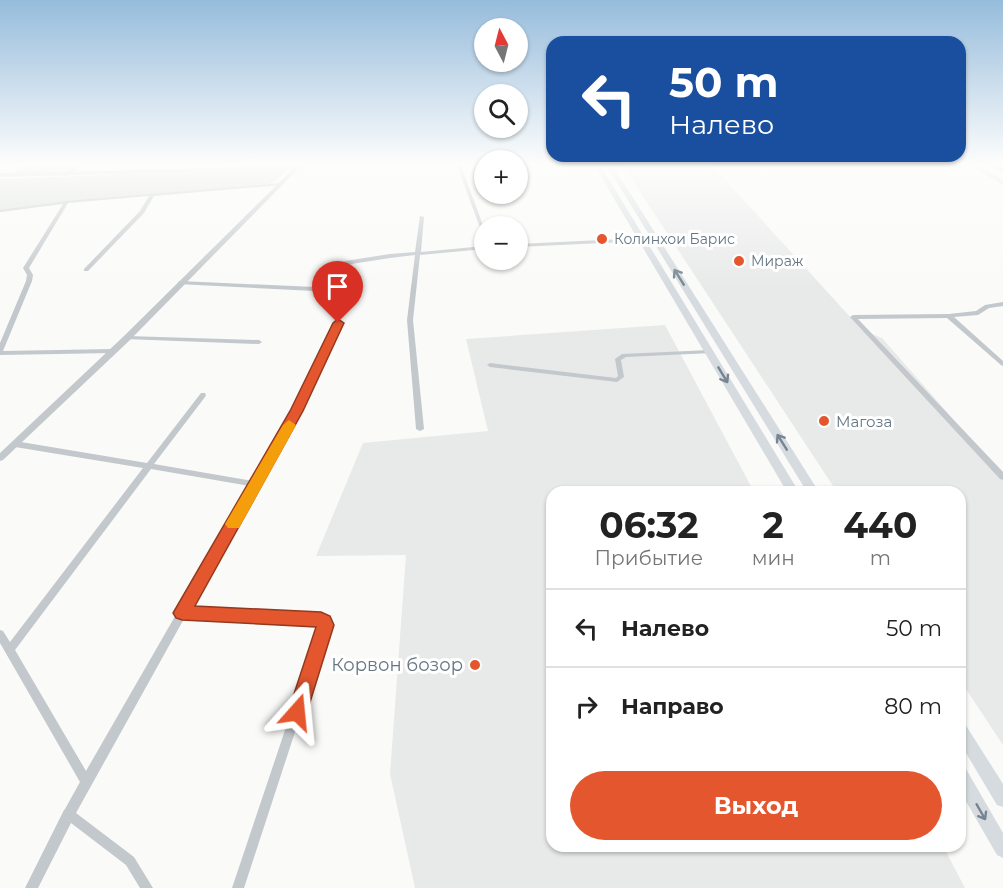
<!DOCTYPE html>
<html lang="ru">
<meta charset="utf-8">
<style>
body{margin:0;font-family:Montserrat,sans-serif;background:#f6f6f6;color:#222;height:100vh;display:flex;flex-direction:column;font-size:22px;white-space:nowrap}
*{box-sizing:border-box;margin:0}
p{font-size:20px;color:#767676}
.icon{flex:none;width:33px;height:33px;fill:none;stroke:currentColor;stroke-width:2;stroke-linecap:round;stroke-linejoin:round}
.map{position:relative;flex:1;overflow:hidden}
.panel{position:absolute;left:546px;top:486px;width:420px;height:366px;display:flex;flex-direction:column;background:#fff;border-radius:18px;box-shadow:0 2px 4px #0004}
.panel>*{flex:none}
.banner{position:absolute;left:546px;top:36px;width:420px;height:126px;border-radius:18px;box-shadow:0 2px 4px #0004;background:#1a4fa0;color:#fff;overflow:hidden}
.needle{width:39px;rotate:353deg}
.fabs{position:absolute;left:474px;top:18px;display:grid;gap:12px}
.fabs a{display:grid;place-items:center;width:54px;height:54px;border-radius:50%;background:#fff;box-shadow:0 2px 4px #0004;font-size:30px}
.pin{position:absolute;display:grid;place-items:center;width:51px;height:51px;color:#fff;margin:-62px -26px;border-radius:50% 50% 50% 0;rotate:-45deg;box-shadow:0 0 6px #0007}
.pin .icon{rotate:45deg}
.me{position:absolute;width:66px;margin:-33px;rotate:18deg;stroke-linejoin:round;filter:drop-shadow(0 0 4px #0008)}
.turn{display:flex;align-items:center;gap:21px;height:126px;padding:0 24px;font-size:27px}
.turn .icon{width:78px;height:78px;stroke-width:2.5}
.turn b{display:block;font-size:42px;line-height:51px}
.eta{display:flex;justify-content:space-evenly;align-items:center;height:102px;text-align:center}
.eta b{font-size:36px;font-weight:700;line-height:42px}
.action{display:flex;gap:12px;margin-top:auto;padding:12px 24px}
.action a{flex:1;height:69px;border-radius:36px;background:#e4572e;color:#fff;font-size:24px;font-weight:700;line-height:69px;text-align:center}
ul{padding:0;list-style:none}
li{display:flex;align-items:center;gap:18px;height:78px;padding:0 24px;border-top:2px solid #e0e0e0}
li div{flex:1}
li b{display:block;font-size:22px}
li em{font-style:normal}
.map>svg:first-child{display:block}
.built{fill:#e8e9e9}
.green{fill:#dadfd7}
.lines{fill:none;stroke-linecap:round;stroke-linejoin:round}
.minor{fill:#c3c8cc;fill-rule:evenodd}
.tertiary{fill:#c3c8cc;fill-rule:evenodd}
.secondary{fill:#d6dbdf;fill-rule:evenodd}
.trunk{fill:#d6dbdf;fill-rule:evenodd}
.oneway{stroke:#768591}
.route{fill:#e4572e;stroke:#94391e;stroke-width:1.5}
.slow{fill:#f59e0b}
.poi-dot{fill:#e4572e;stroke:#fff;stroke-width:2}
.labels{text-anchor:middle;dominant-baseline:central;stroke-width:6;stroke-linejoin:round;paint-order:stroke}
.far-poi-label{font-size:14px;fill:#657683;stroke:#fff;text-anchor:start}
.poi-label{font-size:15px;fill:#657683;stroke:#fff;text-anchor:start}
.near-poi-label{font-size:18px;fill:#657683;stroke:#fff;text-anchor:end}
</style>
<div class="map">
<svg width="1003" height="888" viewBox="0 0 1003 888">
<rect width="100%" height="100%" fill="#fafaf8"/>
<!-- built -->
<g class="built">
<polygon points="621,163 710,163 862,330 882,338 1003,476 1003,745 960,680 960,492 837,492"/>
<polygon points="665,325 754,492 552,492 552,846 943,846 965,888 415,888 390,774 406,555 316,556 363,443 488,431 466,339"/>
</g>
<!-- green -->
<g class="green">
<polygon points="24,163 74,163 74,168 67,171 14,173"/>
<polygon points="290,168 274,182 263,186 69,202 0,212 0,179"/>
</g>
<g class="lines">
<!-- minor -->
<g class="minor">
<polygon points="75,163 79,163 77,170 67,176 63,176 63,174 74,168"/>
<polygon points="456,163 460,163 484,228 484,234 482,233"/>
<polygon points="281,183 283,183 283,185 154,196 144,213 88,271 84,271 84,269 140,211 149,196 68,203 29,268 33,275 32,281 3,351 113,349 116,351 113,353 0,355 0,343 26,281 27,275 23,268 63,204 0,212 0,210 66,201"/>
<polygon points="420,216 424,217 421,252 484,246 484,249 420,255 413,320 424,429 420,431 416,429 407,320 415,255 390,258 345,265 342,263 345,261 390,254 415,252"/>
<polygon points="643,238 646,240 645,241 518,247 518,244"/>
<polygon points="180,281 315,287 318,289 315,291 178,284 178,282"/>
<polygon points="1003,302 1003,306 989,308 978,315 954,317 1003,361 1003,366 1001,365 947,318 858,319 1003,472 1003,480 1000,479 850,317 853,315 949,314 976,311 985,305"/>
<path d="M338 321 341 323 306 395 260 484 189 609 321 615 324 616 330 625 244 888H232L320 626 318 623 185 617 76 813 134 857 153 888H140L126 865 71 823 38 888H25L64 810 65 809 80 782 0 643V630L3 631 10 642 143 468 15 447 11 444 15 441 147 463 201 393H205L206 395 205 397 154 464 253 481 299 395 335 323ZM151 469 250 486 86 771 15 650Z"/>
<polygon points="127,336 259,340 262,342 259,344 125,339 124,338"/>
<polygon points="710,350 712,351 713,352 712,353 626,357 621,360 624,377 617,382 490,367 487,365 490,363 616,378 618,376 615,359 622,354"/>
</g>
<!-- tertiary -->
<polygon class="tertiary" points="303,163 319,163 304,165 296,171 130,340 3,460 0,461 0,453 124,336 293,169 0,177 0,173 297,166"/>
<!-- secondary -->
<g class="secondary">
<polygon points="593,163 599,163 799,492 787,492"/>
<polygon points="605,163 611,163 819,492 807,492"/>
<polygon points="960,721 965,724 1003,784 1003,807 997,805 960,743"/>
<polygon points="960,767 966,769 1003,833 1003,858 997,855 960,791"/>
</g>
<!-- trunk -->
<g class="trunk">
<polygon points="966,163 973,163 1003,180 1003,185"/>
<polygon points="986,163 993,163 1003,168 1003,173"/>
</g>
</g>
<!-- one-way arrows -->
<defs><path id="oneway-shaft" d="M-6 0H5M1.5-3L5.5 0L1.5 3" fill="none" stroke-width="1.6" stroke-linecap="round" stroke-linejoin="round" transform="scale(1.5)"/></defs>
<g class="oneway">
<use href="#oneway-shaft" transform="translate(679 277) rotate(-122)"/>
<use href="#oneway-shaft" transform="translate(723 375) rotate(59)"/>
<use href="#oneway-shaft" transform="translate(782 442) rotate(-122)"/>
<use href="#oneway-shaft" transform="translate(981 812) rotate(60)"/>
</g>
<!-- sky -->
<linearGradient id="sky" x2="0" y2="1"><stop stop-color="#96bcdc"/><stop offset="0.57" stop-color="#fdfdfc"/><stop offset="1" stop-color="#fdfdfc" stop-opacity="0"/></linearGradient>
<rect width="1003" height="287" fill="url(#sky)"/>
<!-- route -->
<polygon class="route" points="338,319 344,323 303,411 195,606 321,612 330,616 334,625 307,712 304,719 297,722 290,719 288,712 316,627 182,620 176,618 173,613 290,411 333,323"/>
<!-- slow -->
<polygon class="slow" points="289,420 296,425 239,528 228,528 225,524 228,519 283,425"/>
<!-- markers -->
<g class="poi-dot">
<circle cx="602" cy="239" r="6"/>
<circle cx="739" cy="261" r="6"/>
<circle cx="824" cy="421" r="6"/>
<circle cx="475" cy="665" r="6"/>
</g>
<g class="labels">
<!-- far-poi labels -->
<g class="far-poi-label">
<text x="614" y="239">Колинхои Барис</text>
<text x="751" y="261">Мираж</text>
</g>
<!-- poi labels -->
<g class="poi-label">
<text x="836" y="421">Магоза</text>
</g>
<!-- near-poi labels -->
<g class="near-poi-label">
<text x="463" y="665">Корвон бозор</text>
</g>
</g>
</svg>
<div class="fabs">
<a><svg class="needle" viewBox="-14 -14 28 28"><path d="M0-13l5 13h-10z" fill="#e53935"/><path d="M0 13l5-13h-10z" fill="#767676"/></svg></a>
<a><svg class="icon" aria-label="search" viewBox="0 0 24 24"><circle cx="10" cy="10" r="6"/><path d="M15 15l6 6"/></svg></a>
<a>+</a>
<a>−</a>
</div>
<div class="pin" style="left:338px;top:323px;background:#d93025"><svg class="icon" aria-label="arrive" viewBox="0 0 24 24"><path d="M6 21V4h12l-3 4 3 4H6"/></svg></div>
<svg class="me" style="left:297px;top:712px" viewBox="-20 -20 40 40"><path d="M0-17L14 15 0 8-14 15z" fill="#e4572e" stroke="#fff" stroke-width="4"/></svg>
<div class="banner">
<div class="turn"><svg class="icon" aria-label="left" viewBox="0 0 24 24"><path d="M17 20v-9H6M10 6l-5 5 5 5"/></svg><div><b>50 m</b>Налево</div></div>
</div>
<section class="panel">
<div class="eta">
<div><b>06:32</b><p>Прибытие</p></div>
<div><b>2</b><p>мин</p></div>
<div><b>440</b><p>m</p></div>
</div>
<ul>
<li><svg class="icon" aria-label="left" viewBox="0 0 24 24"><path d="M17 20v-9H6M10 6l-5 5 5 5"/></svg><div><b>Налево</b></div><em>50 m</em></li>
<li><svg class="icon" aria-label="right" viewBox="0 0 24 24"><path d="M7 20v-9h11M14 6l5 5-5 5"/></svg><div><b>Направо</b></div><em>80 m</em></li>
</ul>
<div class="action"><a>Выход</a></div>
</section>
</div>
